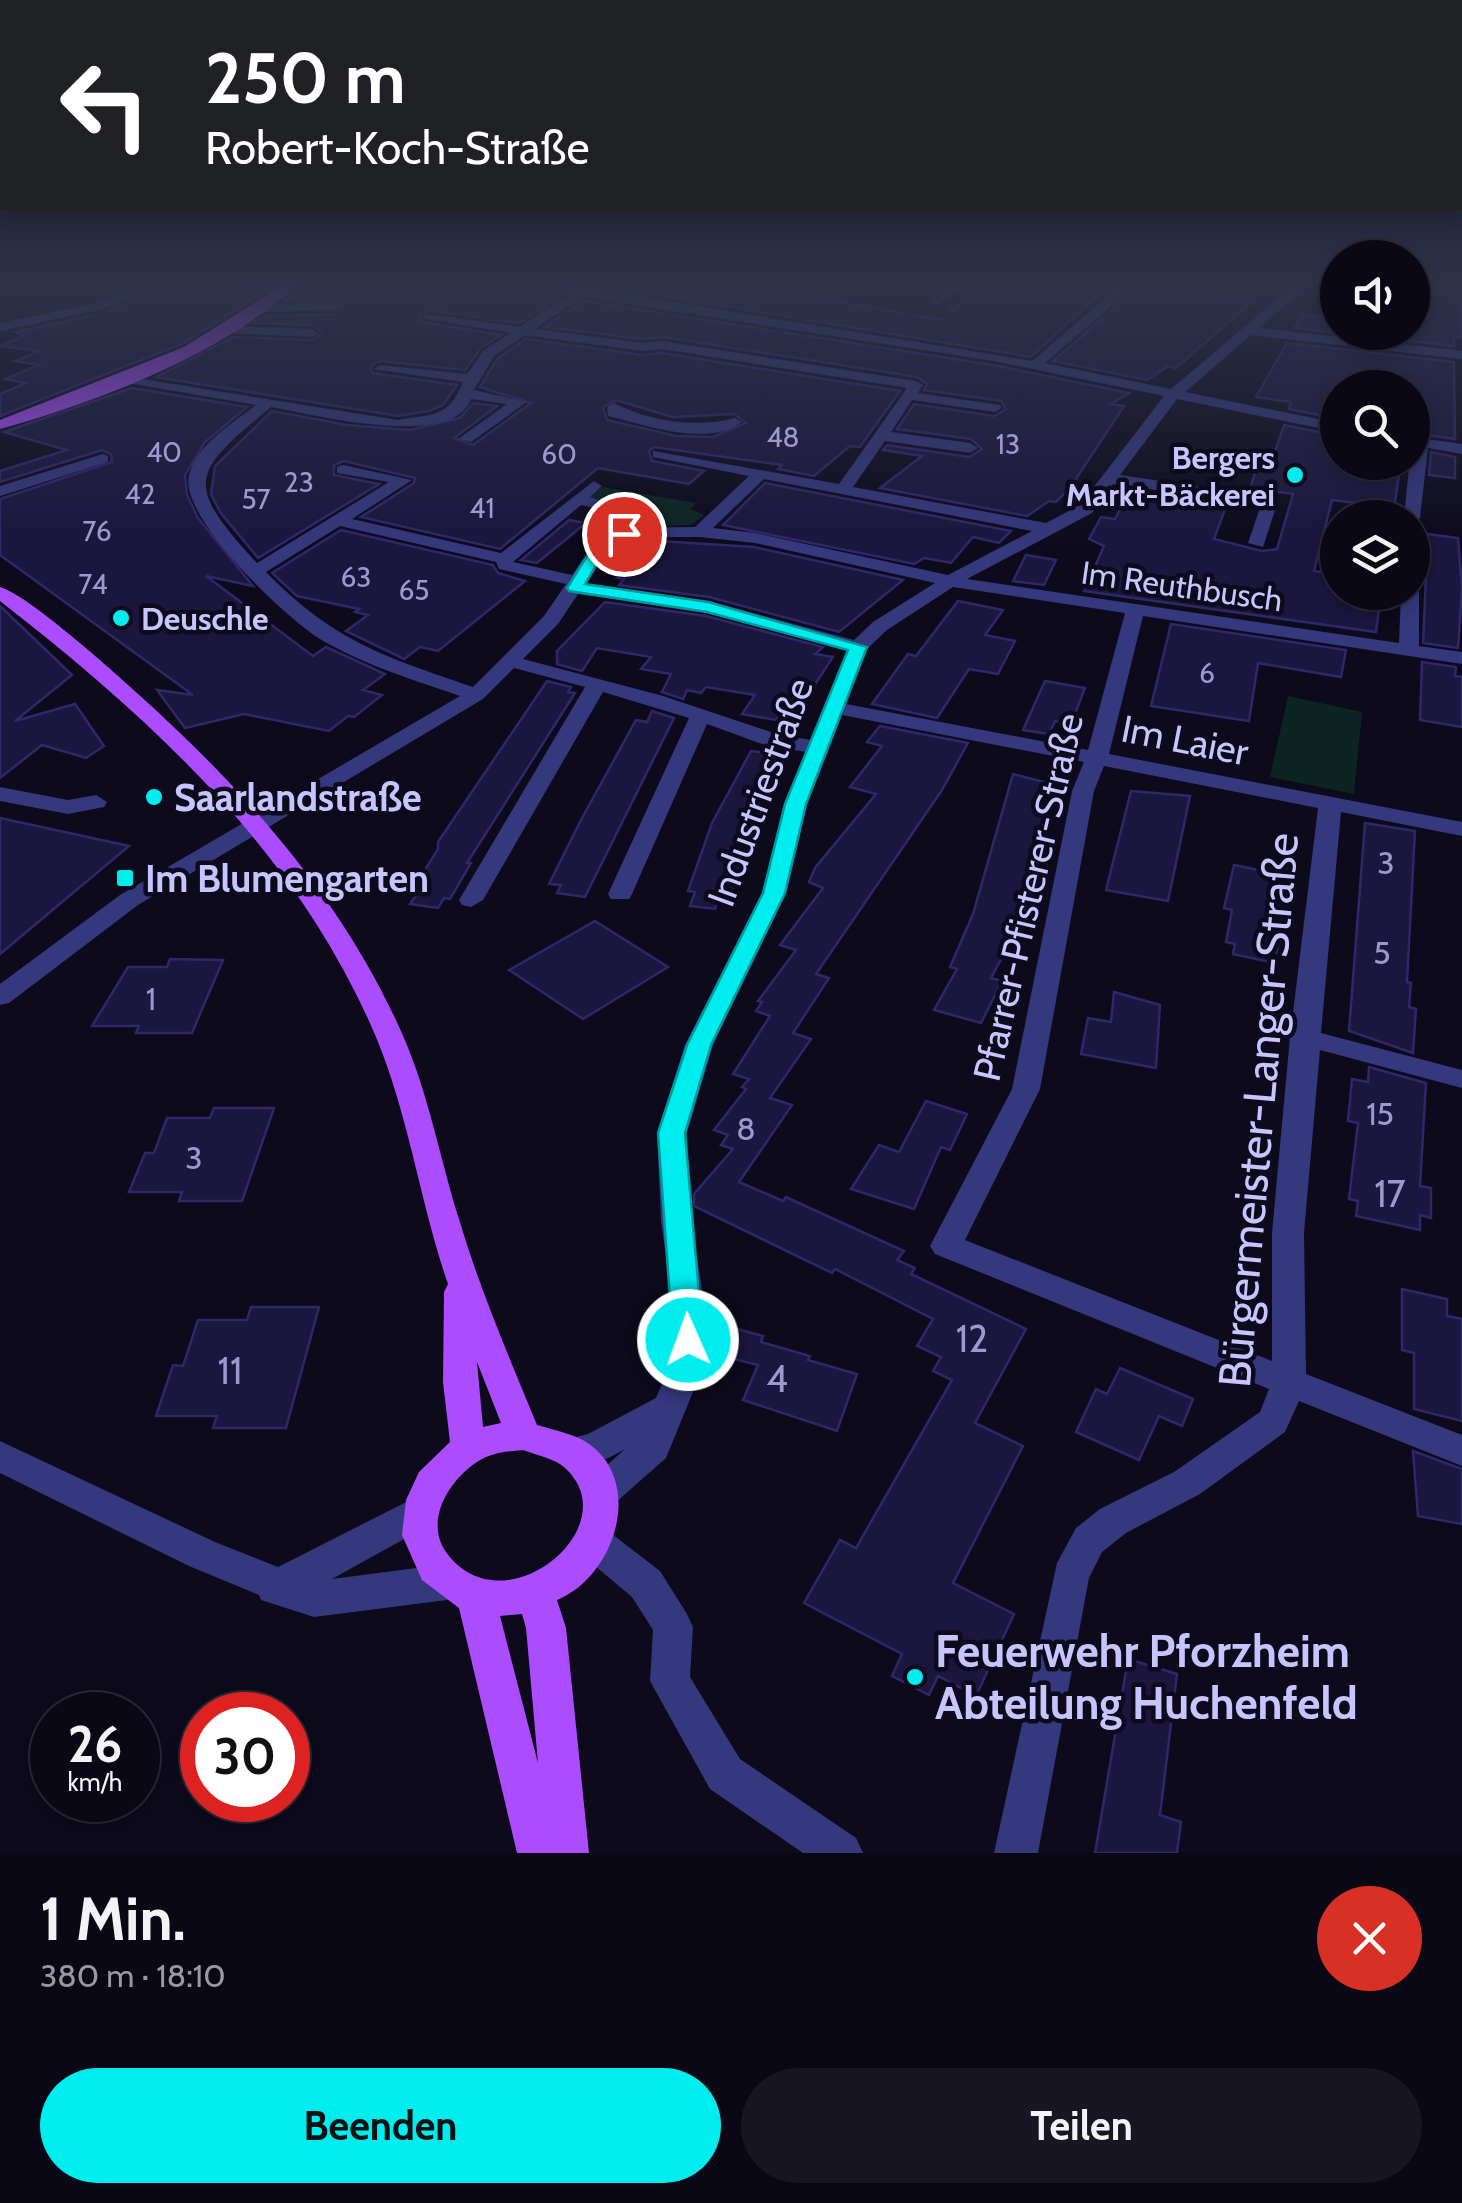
<!DOCTYPE html>
<html lang="de">
<meta charset="utf-8">
<style>
body{margin:0;font-family:Cabin,sans-serif;background:#171622;color:#f1f3f6;height:100vh;display:flex;flex-direction:column;font-size:38px;white-space:nowrap}
*{box-sizing:border-box;margin:0}
p{font-size:32px;color:#999aa0}
.icon{flex:none;width:55px;height:55px;fill:none;stroke:currentColor;stroke-width:2;stroke-linecap:round;stroke-linejoin:round}
.map{position:relative;height:1853px;overflow:hidden}
.drawer{display:flex;flex-direction:column;background:#090814;flex:1}
.drawer>*{flex:none}
.banner{position:absolute;left:0px;top:0px;width:1462px;height:210px;box-shadow:0 5px 15px #0003,0 0 0 2px #292934;background:#202124;color:#fff;overflow:hidden}
.fabs{position:absolute;left:1320px;top:240px;display:grid;gap:20px}
.fabs a{display:grid;place-items:center;width:110px;height:110px;border-radius:50%;background:#090814;box-shadow:0 5px 15px #0003,0 0 0 2px #292934;font-size:50px}
.speed{position:absolute;left:30px;top:1692px;display:flex;gap:20px;font-size:50px;font-weight:700;text-align:center}
.speed>*{display:grid;place-content:center;width:130px;height:130px;border-radius:50%;background:#090814;box-shadow:0 5px 15px #0003,0 0 0 2px #292934;line-height:1}
.speed small{font-size:25px;font-weight:400}
.speed .limit{border:15px solid #d22;background:#fff;color:#111}
.pin{position:absolute;display:grid;place-items:center;width:85px;height:85px;color:#fff;margin:-42px;border:5px solid #fff;border-radius:50%;box-shadow:0 2px 10px #0007}
.me{position:absolute;width:110px;margin:-55px;rotate:358deg;stroke-linejoin:round;filter:drop-shadow(0 0 8px #0008)}
.turn{display:flex;align-items:center;gap:35px;height:210px;padding:0 40px;font-size:45px}
.turn .icon{width:130px;height:130px;stroke-width:2.5}
.turn b{display:block;font-size:70px;line-height:85px}
.round{display:grid;place-items:center;flex:none;width:105px;height:105px;border-radius:52px;background:#171622}
.headline{display:flex;align-items:center;justify-content:space-between;height:170px;padding:0 40px}
h1{font-size:60px;font-weight:800;line-height:75px}
.primary-button{display:flex;gap:20px;margin-top:auto;padding:20px 40px}
.primary-button a{flex:1;height:115px;border-radius:60px;background:#00edf0;color:#111;font-size:40px;font-weight:800;line-height:115px;text-align:center}
.primary-button a+a{background:#171622;color:#f1f3f6}
.map>svg:first-child{display:block}
.green{fill:#0d2522}
.building{fill:#1a163d;stroke:#2e276a;stroke-width:2.5;fill-rule:evenodd}
.lines{fill:none;stroke-linecap:round;stroke-linejoin:round}
.minor{fill:#34387c;fill-rule:evenodd}
.major{fill:#ac4cff;fill-rule:evenodd}
.route{fill:#00edf0;stroke:#009a9c;stroke-width:2.5}
.poi-dot{fill:#00edf0;stroke:#0c0a1b;stroke-width:4}
.labels{text-anchor:middle;dominant-baseline:central;stroke-width:9;stroke-linejoin:round;paint-order:stroke}
.far-number-label{font-size:28px;fill:#9b99ce}
.far-poi-label{font-size:32px;font-weight:bold;fill:#c6c5ff;stroke:#0c0a1b;text-anchor:end}
.far-street-label{font-size:32px;fill:#c6c5ff;stroke:#0c0a1b}
.number-label{font-size:32px;fill:#9b99ce}
.street-label{font-size:38px;fill:#c6c5ff;stroke:#0c0a1b}
.poi-label{font-size:38px;font-weight:bold;fill:#c6c5ff;stroke:#0c0a1b;text-anchor:start}
.near-number-label{font-size:38px;fill:#9b99ce}
.near-street-label{font-size:45px;fill:#c6c5ff;stroke:#0c0a1b}
.near-poi-label{font-size:45px;font-weight:bold;fill:#c6c5ff;stroke:#0c0a1b;text-anchor:start}
</style>
<div class="map">
<svg width="1462" height="1853" viewBox="0 0 1462 1853">
<rect width="100%" height="100%" fill="#0c0a1b"/>
<!-- green -->
<g class="green">
<polygon points="602,487 696,503 690,509 704,515 691,525 618,527 623,504 589,497"/>
<polygon points="1288,696 1362,712 1354,794 1270,777"/>
</g>
<!-- building -->
<g class="building">
<polygon points="167,285 271,288 182,344 0,416 0,394 26,383 5,379 39,365 15,361 40,351 0,346 24,336 16,332 105,313"/>
<polygon points="354,285 520,285 560,297 519,323 429,310 420,315 421,322 501,335 481,348 465,370 380,361 371,366 372,373 457,385 443,405 429,411 398,416 156,377 233,337 314,340 322,332 312,325 254,323 265,316 340,314 346,300 285,300 297,290 343,293"/>
<polygon points="596,285 682,285 765,297 776,290 941,320 980,285 1109,285 1031,357"/>
<polygon points="1130,285 1197,285 1191,292 1253,301 1176,368 1168,366 1147,380 1053,361 1118,305"/>
<polygon points="1412,286 1462,290 1462,338 1454,337 1454,346 1295,328 1302,315 1338,318 1338,332 1412,332"/>
<polygon points="583,301 993,365 1129,393 1111,404 1124,406 1070,488 1056,502 1049,501 1027,516 880,488 922,456 883,450 887,445 969,457 982,449 971,439 897,429 914,404 994,416 1006,409 1001,401 924,390 927,384 917,377 663,337 643,339 545,327"/>
<path d="M526 339 642 355 662 353 900 391 860 447 850 446 814 476 778 469 782 465 654 447 649 451 652 461 704 471 689 484 598 468 500 549 361 517 414 483 415 478 344 461 334 465V475L379 484 258 558 220 512 211 494 215 466 272 411 347 425 410 430 460 418 473 403 497 406 454 438 473 445 531 403 480 387 497 359ZM616 400 672 417 734 414 746 423 713 437 676 436 607 420 603 407Z"/>
<polygon points="1287,343 1454,362 1455,439 1412,433 1412,388 1338,388 1338,419 1289,409 1291,402 1256,397"/>
<polygon points="132,388 247,407 205,442 185,475 187,495 198,518 253,586 206,576 313,656 326,647 385,674 363,690 382,695 354,717 348,716 329,731 244,714 185,728 157,690 193,695 0,555 0,499 112,462 111,454 102,450 0,482 0,471 67,450 4,432"/>
<polygon points="1284,425 1338,436 1338,462 1401,462 1394,508 1332,500 1314,571 1338,575 1338,592 1381,595 1376,632 1084,591 1104,546 1089,539 1101,517 1115,519 1130,490 1227,504 1214,539 1262,551 1277,549 1293,494 1250,488 1258,465 1271,464"/>
<polygon points="1431,452 1455,457 1455,478 1429,475"/>
<polygon points="765,483 1011,531 999,543 973,537 951,563 924,558 914,564 723,525"/>
<polygon points="569,520 586,523 537,563 521,560"/>
<polygon points="341,530 493,565 498,573 525,581 438,651 420,647 404,659 346,631 368,615 355,612 359,609 297,596 272,573"/>
<polygon points="1428,534 1458,538 1462,588 1458,648 1423,643"/>
<polygon points="659,541 754,547 903,580 839,632 709,597 619,585 624,579 617,578"/>
<polygon points="1026,555 1056,560 1044,585 1013,581"/>
<polygon points="958,601 1003,610 985,635 1015,641 998,674 969,669 937,718 872,704 908,654 916,656"/>
<polygon points="605,602 706,616 823,647 815,654 833,657 801,706 787,704 776,720 742,714 755,695 706,687 701,693 687,690 683,699 662,692 671,674 641,669 651,657 597,648 582,671 557,664 557,651"/>
<polygon points="0,606 72,675 15,721 75,704 104,746 86,758 42,745 0,778"/>
<polygon points="1171,624 1346,650 1341,677 1258,663 1249,721 1151,706"/>
<polygon points="1422,662 1456,667 1455,676 1462,677 1462,727 1420,720"/>
<polygon points="547,681 571,687 568,692 575,693 467,863 471,863 450,899 444,898 438,908 410,904 417,894 410,894 438,849 438,842"/>
<polygon points="1045,681 1085,688 1071,724 1055,721 1049,734 1023,730"/>
<polygon points="652,711 674,718 585,897 557,893 561,885 549,884 582,818 636,720 647,722"/>
<polygon points="880,726 968,743 942,790 816,974 829,978 793,1033 811,1039 770,1098 792,1105 739,1182 783,1201 786,1197 904,1251 897,1260 915,1268 911,1274 1026,1329 975,1423 1023,1446 953,1583 1014,1614 976,1696 938,1676 929,1695 892,1676 902,1654 804,1603 840,1540 856,1548 952,1380 933,1371 941,1357 917,1346 933,1319 835,1269 832,1273 694,1206 694,1194 733,1149 721,1145 728,1135 714,1130 746,1089 742,1087 749,1079 733,1074 770,1016 756,1011 762,1002 758,1001 796,950 780,945 823,888 809,882 815,868 876,794 850,787 882,746 867,742"/>
<polygon points="751,751 776,754 770,769 777,770 739,861 743,861 730,896 720,895 715,909 690,906 695,892 688,891 712,823"/>
<polygon points="1013,774 1055,785 1017,938 1013,937 991,978 1002,981 981,1023 934,1010 957,969 950,967 973,914"/>
<polygon points="1131,791 1190,796 1168,901 1106,890"/>
<polygon points="0,818 129,846 0,954"/>
<polygon points="1365,823 1415,831 1407,982 1411,983 1409,1007 1416,1009 1413,1053 1349,1031"/>
<polygon points="1261,862 1290,868 1277,953 1272,952 1270,962 1233,954 1235,944 1226,942 1232,910 1224,908 1234,865 1259,870"/>
<polygon points="595,921 668,967 583,1019 509,970"/>
<polygon points="170,959 223,960 192,1033 136,1033 139,1026 92,1026 128,967 167,967"/>
<polygon points="1114,992 1160,1005 1156,1068 1081,1054 1088,1018 1111,1022"/>
<polygon points="1369,1067 1426,1083 1420,1186 1431,1188 1431,1218 1420,1215 1420,1230 1356,1216 1358,1201 1349,1199 1358,1123 1348,1121 1352,1079 1368,1082"/>
<polygon points="926,1101 967,1114 950,1150 941,1147 914,1209 851,1189 879,1145 899,1152"/>
<polygon points="214,1108 274,1108 242,1201 179,1201 182,1192 129,1192 145,1153 154,1153 167,1118 210,1118"/>
<polygon points="1402,1289 1447,1299 1447,1316 1462,1319 1462,1421 1414,1409 1414,1353 1402,1350"/>
<polygon points="251,1307 319,1307 286,1428 213,1428 217,1416 156,1416 173,1365 183,1366 198,1320 247,1320"/>
<polygon points="730,1327 763,1336 761,1342 810,1356 808,1360 857,1374 837,1431 743,1400 758,1365 718,1355"/>
<polygon points="1120,1368 1193,1399 1182,1426 1159,1416 1139,1460 1076,1432 1096,1389 1107,1394"/>
<polygon points="1413,1451 1462,1469 1462,1524 1418,1516"/>
<polygon points="1128,1659 1177,1674 1160,1815 1181,1822 1177,1853 1095,1853"/>
</g>
<g class="lines">
<!-- minor -->
<g class="minor">
<polygon points="145,285 163,285 104,309 0,331 0,323 97,303"/>
<path d="M524 285 583 287 1032 361 1107 297 1114 285H1126L1116 302 1045 363 1171 389 1294 285H1308L1259 328 1462 351V359L1251 335 1185 392 1338 423V432L1177 399 1120 475 1276 498 1278 501 1263 547 1248 543 1261 505 1113 484 1092 513 967 579 1399 643 1401 592H1412V587L1419 592V646L1462 652V664L1143 616 1109 754 1462 822V836L1341 812 1321 1033 1462 1070V1088L1320 1050 1304 1233 1306 1374 1462 1435V1466L1299 1401 1285 1432 1200 1494 1126 1533 1102 1552 1089 1578 1038 1853H994L1057 1563 1076 1528 1100 1509 1174 1472 1260 1412 1269 1389 935 1254 930 1246 1012 1089 1072 791 1084 762 842 715 807 805 786 893 713 1045 687 1133 691 1221 706 1314 704 1365 666 1458 615 1503 602 1508 589 1503 584 1492 589 1481 625 1449C605 1460 588 1470 565 1462L560 1451 565 1440 588 1434 656 1398 670 1365 674 1314 661 1221 657 1133 685 1045 762 893 785 805 806 752 765 745 707 724 632 894 629 899H611L608 894 689 718 603 692 483 900 471 907 462 905 459 900 585 687 514 668 483 699 138 905 9 1003 0 1005V984L120 895 460 696C414 680 367 666 325 642 290 623 178 517 189 475 197 444 232 424 256 405L128 383 121 379 123 376 398 420C432 414 449 418 463 382L373 369 380 365 467 374 484 350 511 333 422 318 428 314 520 327 569 295ZM582 297 994 361 1164 396 1080 505 1046 523 853 487 885 441 970 453 978 448 970 443 891 432 912 400 995 412 1002 408 1000 405 918 393 923 385 916 381 662 341 643 343 535 329ZM525 335 643 351 662 349 907 388 839 484 653 451V457L749 476 695 527 616 528 618 506 590 497 602 486 594 481 501 553 352 519 412 480 343 465 337 467V473L389 482 257 563C182 482 192 473 271 407 312 414 452 451 471 399L507 404 458 439 471 442 527 402 474 390 494 356ZM764 479 1032 531 948 575 755 533 713 528ZM581 505 601 509 599 531 606 537 595 542 572 575 513 562ZM340 526 496 562 499 569 566 584 544 616 473 687C383 656 335 642 266 572ZM700 537 755 543 935 583 873 622 854 640 708 601 586 584C604 529 651 538 700 537ZM953 587 1125 613 1088 750 846 704 867 649 887 630ZM578 594 707 612 847 650 811 740 777 734 663 696 523 659 558 624ZM1104 766 1318 808 1290 1037 1272 1233V1361L965 1240 1040 1089 1094 791Z"/>
<polygon points="950,285 964,285 939,304 931,304 931,298"/>
<polygon points="344,303 340,310 263,312 257,308 263,304"/>
<polygon points="232,326 312,329 318,333 312,337 227,333"/>
<path d="M614 403C646 420 694 429 735 418L742 422C708 448 646 425 608 416L607 407Z"/>
<polygon points="1412,437 1462,444 1462,454 1428,448 1420,518 1412,523 1412,518 1404,518"/>
<polygon points="103,454 108,456 108,462 0,496 0,486"/>
<polygon points="0,787 68,800 96,795 107,802 104,807 68,814 0,801"/>
<polygon points="0,1441 215,1542 278,1567 420,1495 433,1499 438,1511 433,1523 332,1579 447,1564 461,1570 466,1582 461,1594 447,1600 314,1617 261,1600 259,1595 189,1566 0,1473"/>
<polygon points="595,1526 608,1531 660,1571 687,1614 693,1627 690,1677 740,1759 856,1838 863,1853 803,1853 710,1789 650,1681 653,1630 632,1597 582,1555 576,1543 582,1531"/>
</g>
<!-- major -->
<g class="major">
<path d="M283 285H297C225 353 95 403 0 429V420L184 347Z"/>
<path d="M0 587C28 595 112 670 137 693 246 791 345 902 404 1038 429 1096 440 1159 459 1219 480 1290 509 1357 537 1425 553 1430 576 1434 589 1444 645 1484 614 1577 557 1600L566 1628 589 1853H517L459 1608 422 1580 402 1535 406 1500 419 1472 450 1442 443 1382 444 1292 448 1284C420 1203 409 1116 376 1037 299 854 153 720 0 601ZM477 1362 501 1423 483 1427ZM523 1450C536 1455 556 1459 565 1468 630 1527 502 1631 446 1552 422 1518 454 1472 486 1457 497 1452 511 1451 523 1450ZM522 1614 526 1628 538 1763 500 1616Z"/>
</g>
</g>
<!-- sky -->
<linearGradient id="sky" x2="0" y2="1"><stop stop-color="#07060f"/><stop offset="0.52" stop-color="#2e334a"/><stop offset="1" stop-color="#2e334a" stop-opacity="0"/></linearGradient>
<rect width="1462" height="545" fill="url(#sky)"/>
<!-- route -->
<polygon class="route" points="618,530 631,534 606,549 585,584 708,602 867,647 806,804 785,893 711,1045 685,1133 703,1340 699,1348 688,1352 677,1348 673,1340 658,1133 687,1045 763,893 785,804 848,650 707,612 569,591 567,588 595,543"/>
<!-- markers -->
<g class="poi-dot">
<circle cx="1295" cy="475" r="10"/>
<circle cx="121" cy="618" r="10"/>
<circle cx="154" cy="797" r="10"/>
<rect x="115" y="868" width="20" height="20" rx="5"/>
<circle cx="915" cy="1677" r="10"/>
</g>
<g class="labels">
<!-- far-number labels -->
<g class="far-number-label">
<text x="783" y="437">48</text>
<text x="1008" y="444">13</text>
<text x="164" y="452">40</text>
<text x="559" y="454">60</text>
<text x="299" y="482">23</text>
<text x="140" y="494">42</text>
<text x="256" y="499">57</text>
<text x="482" y="508">41</text>
<text x="97" y="531">76</text>
<text x="356" y="577">63</text>
<text x="93" y="584">74</text>
<text x="414" y="590">65</text>
<text x="1207" y="673">6</text>
</g>
<!-- far-poi labels -->
<g class="far-poi-label">
<text x="1275" y="457">Bergers<tspan x="1275" dy="37">Markt-Bäckerei</tspan></text>
<text x="141" y="618" text-anchor="start">Deuschle</text>
</g>
<!-- far-street labels -->
<g class="far-street-label">
<text transform="translate(1182 586) rotate(8)">Im Reuthbusch</text>
</g>
<!-- number labels -->
<g class="number-label">
<text x="1386" y="862">3</text>
<text x="1382" y="952">5</text>
<text x="151" y="998">1</text>
<text x="1380" y="1113">15</text>
<text x="746" y="1128">8</text>
<text x="194" y="1157">3</text>
</g>
<!-- street labels -->
<g class="street-label">
<text transform="translate(1185 740) rotate(11)">Im Laier</text>
<text transform="translate(760 792) rotate(-70)">Industriestraße</text>
<text transform="translate(1028 897) rotate(-77)">Pfarrer-Pfisterer-Straße</text>
</g>
<!-- poi labels -->
<g class="poi-label">
<text x="174" y="797">Saarlandstraße</text>
<text x="145" y="878">Im Blumengarten</text>
</g>
<!-- near-number labels -->
<g class="near-number-label">
<text x="1390" y="1193">17</text>
<text x="972" y="1338">12</text>
<text x="230" y="1370">11</text>
<text x="777" y="1378">4</text>
</g>
<!-- near-street labels -->
<g class="near-street-label">
<text transform="translate(1258 1110) rotate(-85)">Bürgermeister-Langer-Straße</text>
</g>
<!-- near-poi labels -->
<g class="near-poi-label">
<text x="935" y="1651">Feuerwehr Pforzheim<tspan x="935" dy="52">Abteilung Huchenfeld</tspan></text>
</g>
</g>
</svg>
<div class="fabs">
<a><svg class="icon" aria-label="sound" viewBox="0 0 24 24"><path d="M4 9h4l5-4v14l-5-4H4zM17 9q2 3 0 6"/></svg></a>
<a><svg class="icon" aria-label="search" viewBox="0 0 24 24"><circle cx="10" cy="10" r="6"/><path d="M15 15l6 6"/></svg></a>
<a><svg class="icon" aria-label="layers" viewBox="0 0 24 24"><path d="M12 4l9 5-9 5-9-5zM3 14l9 5 9-5"/></svg></a>
</div>
<div class="speed"><div>26<small>km/h</small></div><div class="limit">30</div></div>
<div class="pin" style="left:624px;top:534px;background:#d93025"><svg class="icon" aria-label="arrive" viewBox="0 0 24 24"><path d="M6 21V4h12l-3 4 3 4H6"/></svg></div>
<svg class="me" style="left:688px;top:1340px" viewBox="-20 -20 40 40"><circle r="17" fill="#00edf0" stroke="#fff" stroke-width="3"/><path d="M0-11L8 9 0 5-8 9z" fill="#fff"/></svg>
<div class="banner">
<div class="turn"><svg class="icon" aria-label="left" viewBox="0 0 24 24"><path d="M17 20v-9H6M10 6l-5 5 5 5"/></svg><div><b>250 m</b>Robert-Koch-Straße</div></div>
</div>
</div>
<section class="drawer">
<div class="headline"><div><h1>1 Min.</h1><p>380 m · 18:10</p></div><a class="round" style="background:#d93025;color:#fff"><svg class="icon" aria-label="close" viewBox="0 0 24 24"><path d="M6 6l12 12M18 6L6 18"/></svg></a></div>
<div class="primary-button"><a>Beenden</a><a>Teilen</a></div>
</section>
